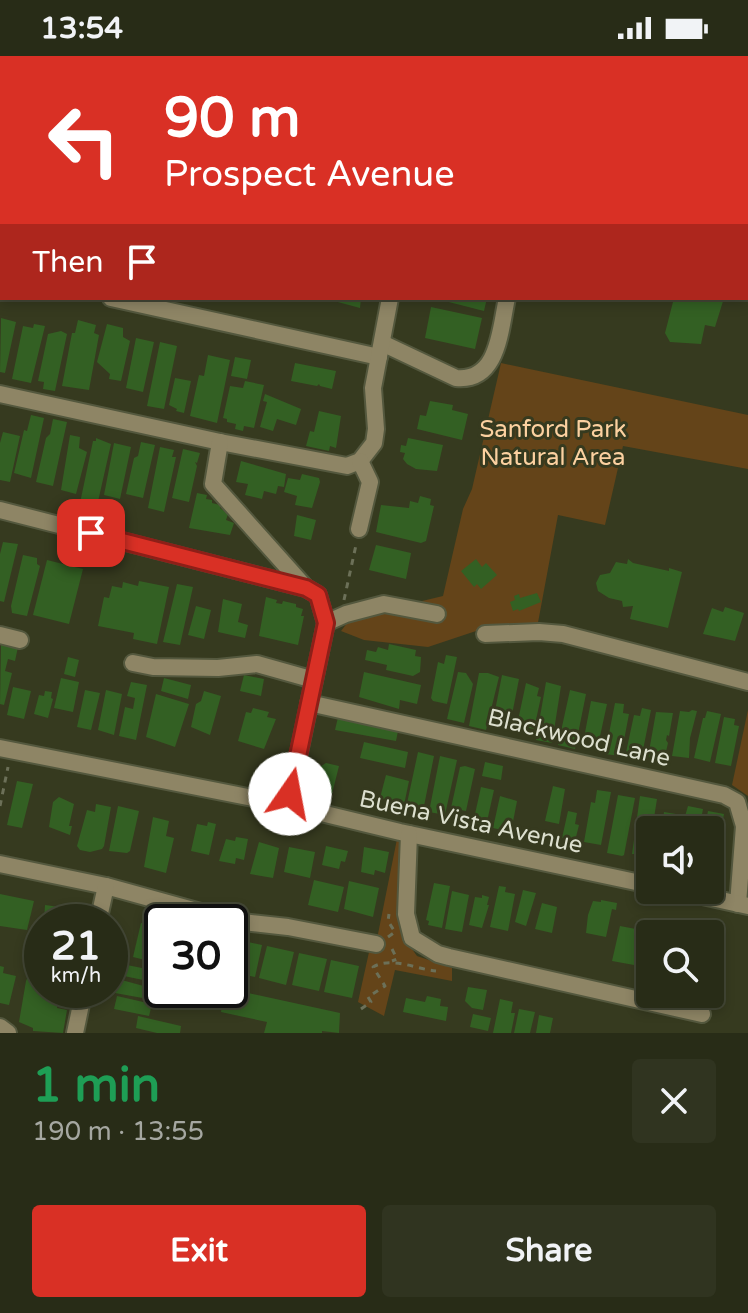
<!DOCTYPE html>
<meta charset="utf-8">
<style>
body{margin:0;font-family:"Varela Round",sans-serif;background:#303420;color:#f1f3f6;height:100vh;display:flex;flex-direction:column;font-size:30px;white-space:nowrap}
*{box-sizing:border-box;margin:0}
p{font-size:26px;color:#a5a7a1}
.icon{flex:none;width:44px;height:44px;fill:none;stroke:currentColor;stroke-width:2;stroke-linecap:round;stroke-linejoin:round}
.map{position:relative;height:977px;overflow:hidden}
.sheet{display:flex;flex-direction:column;background:#282c17;flex:1}
.sheet>*{flex:none}
.hud{position:absolute;left:0px;top:0px;width:748px;height:244px;box-shadow:0 4px 12px #0003,0 0 0 2px #444836;background:#d93025;color:#fff;overflow:hidden}
.fabs{position:absolute;left:636px;top:760px;display:grid;gap:16px}
.fabs a{display:grid;place-items:center;width:88px;height:88px;border-radius:8px;background:#282c17;box-shadow:0 4px 12px #0003,0 0 0 2px #444836;font-size:40px}
.speed{position:absolute;left:24px;top:848px;display:flex;gap:16px;font-size:40px;font-weight:700;text-align:center}
.speed>*{display:grid;place-content:center;width:104px;height:104px;border-radius:50%;background:#282c17;box-shadow:0 4px 12px #0003,0 0 0 2px #444836;line-height:1}
.speed small{font-size:20px;font-weight:400}
.speed .limit{border:4px solid #111;border-radius:12px;background:#fff;color:#111}
.pin{position:absolute;display:grid;place-items:center;width:68px;height:68px;color:#fff;margin:-34px;border-radius:16px;box-shadow:0 4px 12px #0006}
.me{position:absolute;width:88px;margin:-44px;rotate:12deg;stroke-linejoin:round;filter:drop-shadow(0 0 6px #0008)}
.turn{display:flex;align-items:center;gap:28px;height:168px;padding:0 32px;font-size:36px}
.turn .icon{width:104px;height:104px;stroke-width:2.5}
.turn b{display:block;font-size:56px;line-height:68px}
.then{display:flex;align-items:center;height:76px;padding:0 32px;background:#0003;gap:16px;font-size:30px}
.round{display:grid;place-items:center;flex:none;width:84px;height:84px;border-radius:8px;background:#303420}
.head{display:flex;align-items:center;justify-content:space-between;height:136px;padding:0 32px}
h1{font-size:48px;font-weight:800;line-height:60px;color:#1e9e55}
.button{display:flex;gap:16px;margin-top:auto;padding:16px 32px}
.button a{flex:1;height:92px;border-radius:8px;background:#d93025;color:#fff;font-size:32px;font-weight:800;line-height:92px;text-align:center}
.button a+a{background:#303420;color:#f1f3f6}
.status{display:flex;justify-content:space-between;align-items:center;height:56px;padding:0 40px;background:#282c17;direction:ltr}
.status svg{height:22px;fill:currentColor}
.map>svg:first-child{display:block}
.green{fill:#644419}
.building{fill:#336023}
.lines{fill:none;stroke-linecap:round;stroke-linejoin:round}
.minor-casing{stroke:#54583e;stroke-width:20}
.path{stroke:#6c7058;stroke-width:3;stroke-dasharray:6 6;stroke-linecap:butt}
.minor{stroke:#8e8565;stroke-width:16}
.route-casing{stroke:#8d1f18;stroke-width:20}
.route{stroke:#d93025;stroke-width:14}
.labels{text-anchor:middle;dominant-baseline:central;stroke-width:6;stroke-linejoin:round;paint-order:stroke}
.park-label{font-size:24px;fill:#fcd1a0;stroke:#363a1f}
.street-label{font-size:24px;fill:#dcdfce;stroke:#363a1f}
</style>
<div class="status"><b>13:54</b><svg viewBox="0 0 49 12"><path d="M0 12V9h3v3zM5 12V6h3v6zM10 12V3h3v9zM15 12V0h3v12zM26 1h20v11H26zM47 4h2v5h-2z"/></svg></div>
<div class="map">
<svg width="748" height="977" viewBox="0 0 748 977">
<rect width="100%" height="100%" fill="#363a1f"/>
<!-- green -->
<g class="green">
<polygon points="501,307 748,359 748,413 623,390 605,469 558,459 537,572 485,572 428,591 364,584 341,575 351,562 443,540 463,453 472,433"/>
<polygon points="748,654 748,740 732,729"/>
<polygon points="397,783 404,785 404,882 417,900 452,912 452,925 395,914 384,960 358,946 371,887 376,888"/>
</g>
<!-- building -->
<g class="building">
<polygon points="323,242 361,242 360,252"/>
<polygon points="433,242 487,242 484,255"/>
<polygon points="674,242 724,242 715,271 705,269 701,288 670,286 665,277"/>
<polygon points="431,251 482,262 475,293 425,282"/>
<polygon points="1,262 16,266 5,317 0,316"/>
<polygon points="78,264 96,269 94,277 99,279 89,334 62,330 72,277 75,277"/>
<polygon points="34,268 45,270 31,327 12,323 23,270 33,272"/>
<polygon points="107,268 123,272 123,281 130,285 121,325 109,323 110,318 97,306"/>
<polygon points="61,275 67,278 55,335 43,333 44,326 38,325 48,278"/>
<polygon points="136,282 154,286 143,336 126,332"/>
<polygon points="160,286 177,290 164,353 147,350"/>
<polygon points="208,299 230,304 217,367 190,360 199,319 204,320"/>
<polygon points="235,301 251,304 247,323 231,320"/>
<polygon points="295,307 336,315 332,333 320,330 319,328 317,330 291,325"/>
<polygon points="175,322 191,325 184,357 176,355 177,353 169,349"/>
<polygon points="245,325 264,329 254,372 244,370 243,375 235,373 236,368 227,366 227,363 223,362 230,330 243,332"/>
<polygon points="265,338 301,353 296,369 277,363 273,375 260,371 267,346 263,345"/>
<polygon points="430,345 453,349 452,354 468,358 462,384 417,373 420,359 426,360"/>
<polygon points="319,355 341,360 336,392 330,390 329,395 306,390 310,375 314,376"/>
<polygon points="31,359 44,362 31,422 14,417 24,374 27,375"/>
<polygon points="53,363 67,366 53,430 36,426 46,382 50,378"/>
<polygon points="3,376 20,380 10,426 0,424 0,387"/>
<polygon points="70,379 80,381 79,392 87,396 76,438 61,434"/>
<polygon points="96,382 111,388 97,450 80,447 93,385 96,385"/>
<polygon points="408,382 443,389 437,415 416,413 407,408 403,403 405,397 400,396 401,389 406,390"/>
<polygon points="141,386 155,389 143,442 126,438 134,402 138,400"/>
<polygon points="114,387 131,391 120,443 104,439"/>
<polygon points="160,391 174,394 172,401 176,401 164,456 148,452"/>
<polygon points="183,393 200,397 197,407 195,406 197,410 189,446 172,442"/>
<polygon points="241,405 286,418 284,431 278,430 276,438 264,435 262,443 245,439 248,428 236,426"/>
<polygon points="302,418 319,422 320,426 312,452 295,449 297,440 284,436 288,422 300,424"/>
<polygon points="197,437 207,439 206,443 212,444 212,447 220,449 220,452 228,458 226,464 234,467 230,479 189,472"/>
<polygon points="420,440 431,443 430,449 434,450 426,485 421,487 376,476 381,449 409,452 410,445 418,447"/>
<polygon points="297,459 316,464 311,484 294,480"/>
<polygon points="3,486 18,488 4,546 0,545 0,498"/>
<polygon points="376,489 411,497 406,523 369,514"/>
<polygon points="23,499 37,502 37,508 40,510 27,560 12,557 11,550"/>
<polygon points="476,503 482,511 486,507 497,519 481,533 477,528 474,531 461,515"/>
<polygon points="628,503 633,507 669,515 669,512 682,516 668,572 630,563 633,550 623,551 622,545 609,542 598,535 596,527 600,519 610,517 616,506 627,508"/>
<polygon points="47,504 83,513 69,568 33,559"/>
<polygon points="139,525 169,531 157,588 133,583 134,577 98,570 104,541 109,542 112,530 122,532 123,526 138,530"/>
<polygon points="177,528 193,531 180,589 163,586"/>
<polygon points="537,537 541,546 519,555 518,553 513,555 510,546 515,544 514,540 519,538 520,542"/>
<polygon points="266,541 277,544 276,547 282,548 283,545 296,548 296,551 303,553 301,560 304,560 298,589 259,580"/>
<polygon points="223,543 242,548 238,566 248,569 245,582 218,576"/>
<polygon points="196,550 211,554 204,583 188,579"/>
<polygon points="725,551 744,557 735,585 703,578 712,552 723,556"/>
<polygon points="1,587 18,591 15,605 8,603 5,615 12,617 4,649 0,648"/>
<polygon points="389,588 416,594 415,600 421,601 420,616 413,620 386,614 387,609 365,604 367,594 376,596 378,591 388,594"/>
<polygon points="446,599 457,601 447,648 433,645 431,642 438,606 444,608"/>
<polygon points="68,601 79,604 75,621 64,618"/>
<polygon points="364,616 421,629 417,648 400,644 399,653 359,641"/>
<polygon points="458,616 466,617 473,628 464,667 447,663"/>
<polygon points="479,617 488,617 499,621 486,674 469,670"/>
<polygon points="244,619 264,623 261,640 240,635"/>
<polygon points="502,619 519,623 510,669 493,665"/>
<polygon points="61,622 79,626 73,656 54,652"/>
<polygon points="164,622 191,629 188,643 161,635"/>
<polygon points="131,626 147,629 136,684 119,680 125,651 133,653 135,642 127,640"/>
<polygon points="546,626 561,630 552,687 536,684"/>
<polygon points="526,627 539,632 537,640 541,641 534,673 517,669"/>
<polygon points="13,631 31,635 24,663 7,659"/>
<polygon points="85,634 100,637 91,674 77,671"/>
<polygon points="106,634 122,638 114,679 98,674"/>
<polygon points="570,634 586,638 575,693 558,689"/>
<polygon points="45,635 52,636 51,642 53,643 48,662 34,658 39,639 44,640"/>
<polygon points="204,635 221,640 210,679 191,671 196,648 201,645"/>
<polygon points="156,638 189,648 175,691 146,681"/>
<polygon points="591,645 607,648 599,685 584,682"/>
<polygon points="615,647 624,648 623,657 629,658 621,700 605,698"/>
<polygon points="253,652 269,656 267,661 276,663 264,693 238,685 246,656 251,657"/>
<polygon points="642,652 651,654 641,704 625,701 634,659 640,660"/>
<polygon points="692,654 697,655 690,682 689,702 672,700 680,655 689,656"/>
<polygon points="707,655 721,658 710,706 694,702 703,662 705,662"/>
<polygon points="656,656 673,657 669,680 667,679 666,684 668,687 664,704 648,701"/>
<polygon points="339,657 399,670 396,685 335,674"/>
<polygon points="724,661 735,663 734,669 739,670 731,710 715,707"/>
<polygon points="364,686 408,696 405,712 360,702"/>
<polygon points="418,696 434,700 423,755 406,752"/>
<polygon points="440,700 457,704 445,759 429,756"/>
<polygon points="485,706 503,710 501,724 482,720"/>
<polygon points="326,707 339,710 332,738 315,734 318,712"/>
<polygon points="465,710 475,713 466,755 451,752 460,711"/>
<polygon points="386,719 409,725 404,749 380,742"/>
<polygon points="17,725 33,728 22,772 7,769"/>
<polygon points="553,730 565,733 559,768 545,765"/>
<polygon points="481,731 494,734 486,770 473,767"/>
<polygon points="597,734 611,736 601,789 584,786 591,746 595,747"/>
<polygon points="618,739 635,742 624,799 622,800 607,797"/>
<polygon points="500,740 517,745 511,776 493,772"/>
<polygon points="640,740 657,743 647,806 636,804 637,798 632,798"/>
<polygon points="59,741 74,748 69,770 72,770 70,779 49,771 53,746"/>
<polygon points="96,748 111,751 104,790 102,793 90,796 80,794 77,790 87,754 95,756"/>
<polygon points="118,750 139,755 130,795 127,797 109,795"/>
<polygon points="688,750 703,753 699,774 681,774"/>
<polygon points="568,755 577,757 575,768 579,769 575,785 562,782"/>
<polygon points="708,755 724,758 714,811 710,810 710,774 704,774"/>
<polygon points="664,756 676,758 673,774 657,774 657,769 662,770"/>
<polygon points="153,761 169,765 166,780 174,782 166,817 144,811"/>
<polygon points="208,766 216,768 209,799 191,795 197,768 207,770"/>
<polygon points="236,781 248,783 244,804 236,802 235,808 219,805 226,783 235,785"/>
<polygon points="259,786 279,792 273,822 250,818"/>
<polygon points="326,790 348,795 345,806 341,805 339,813 322,809"/>
<polygon points="289,791 315,796 310,822 284,816"/>
<polygon points="364,791 389,796 385,817 375,814 374,819 361,816"/>
<polygon points="314,824 344,831 338,856 308,849"/>
<polygon points="349,825 379,832 373,861 344,853"/>
<polygon points="434,827 450,830 442,872 428,869 429,865 426,864"/>
<polygon points="499,830 506,831 505,836 515,838 508,875 490,871"/>
<polygon points="523,834 536,837 526,870 515,866"/>
<polygon points="452,835 469,839 462,876 445,873"/>
<polygon points="0,838 34,845 27,874 0,870"/>
<polygon points="482,839 489,841 487,849 489,849 482,872 469,869 475,841 482,842"/>
<polygon points="601,844 617,847 616,854 612,853 606,881 586,877 588,859 593,845 601,846"/>
<polygon points="542,847 557,851 552,877 535,873"/>
<polygon points="45,849 74,853 71,866 44,866"/>
<polygon points="141,867 162,871 161,908 133,901"/>
<polygon points="620,870 641,874 634,909 612,905"/>
<polygon points="647,881 650,881 650,917 641,915"/>
<polygon points="234,883 262,889 255,921 230,916"/>
<polygon points="33,885 42,885 42,934 59,934 57,952 67,954 63,977 33,975 33,972 19,966 26,925 30,916 25,914"/>
<polygon points="267,890 294,896 286,929 259,922"/>
<polygon points="299,897 327,903 319,935 292,929"/>
<polygon points="331,904 359,910 352,942 324,936"/>
<polygon points="122,908 147,913 148,925 119,919"/>
<polygon points="0,910 4,911 3,917 16,920 9,949 0,947"/>
<polygon points="118,923 151,932 148,943 115,937"/>
<polygon points="468,931 487,934 483,954 472,952 465,945"/>
<polygon points="230,933 340,957 339,977 322,975 322,977 264,977 267,966 221,956 225,934"/>
<polygon points="117,940 152,948 149,960 114,953"/>
<polygon points="427,940 441,943 440,950 448,951 446,965 403,956 406,942 425,946"/>
<polygon points="500,943 513,946 511,957 515,957 511,977 493,977"/>
<polygon points="519,953 535,956 530,977 514,977"/>
<polygon points="473,958 491,962 488,975 470,971"/>
<polygon points="539,959 553,962 550,977 536,977"/>
<polygon points="138,960 181,970 180,977 157,977 136,972"/>
</g>
<g class="lines">
<defs>
<g id="minor">
<polyline points="616,0 625,2"/>
<polyline points="439,2 440,0"/>
<polyline points="557,2 557,0"/>
<polyline points="669,2 670,0"/>
<polyline points="746,29 748,29"/>
<polyline points="0,120 2,121"/>
<polyline points="0,218 2,218"/>
<polyline points="111,242 379,301"/>
<path d="M382 287 456 322C499 326 500 273 507 242"/>
<polyline points="0,338 220,386 347,410 360,405 374,387 376,373 373,332 390,242"/>
<polyline points="220,386 213,428 305,531"/>
<polyline points="0,454 306,532 318,539 326,567 288,749"/>
<polyline points="359,473 370,426 360,405"/>
<polyline points="326,567 346,558 384,548 437,558"/>
<polyline points="485,578 539,576 563,578 748,626"/>
<polyline points="0,579 20,584"/>
<polyline points="133,607 153,611 218,612 257,608 314,624"/>
<polyline points="309,647 724,739 737,746 744,770 738,848"/>
<polyline points="0,692 288,749 400,776 650,829"/>
<polyline points="409,778 406,858 412,882 438,898 449,901 702,958"/>
<polyline points="0,808 106,830 233,865 288,871 376,888"/>
<polyline points="675,834 748,850"/>
<polyline points="98,866 106,830"/>
<polyline points="0,971 8,977"/>
<polyline points="75,977 84,934"/>
</g>
</defs>
<!-- minor casing -->
<use href="#minor" class="minor-casing"/>
<!-- path -->
<g class="path">
<polyline points="344,544 356,489"/>
<polyline points="0,750 8,711"/>
<polyline points="388,881 395,876 388,865 389,858"/>
<polyline points="392,893 397,903 392,905"/>
<path d="M361 953 371 946 368 941 385 930 373 911C392 900 415 913 436 915"/>
</g>
<!-- minor -->
<use href="#minor" class="minor"/>
</g>
<g class="lines">
<defs>
<polyline id="route" points="91,477 306,532 318,539 326,567 290,738"/>
</defs>
<!-- route casing -->
<use href="#route" class="route-casing"/>
<!-- route -->
<use href="#route" class="route"/>
</g>
<g class="labels">
<!-- park labels -->
<g class="park-label">
<text x="553" y="373">Sanford Park<tspan x="553" dy="28">Natural Area</tspan></text>
</g>
<!-- street labels -->
<g class="street-label">
<text transform="translate(579 682) rotate(13)">Blackwood Lane</text>
<text transform="translate(471 766) rotate(12)">Buena Vista Avenue</text>
</g>
</g>
</svg>
<div class="fabs">
<a><svg class="icon" aria-label="sound" viewBox="0 0 24 24"><path d="M4 9h4l5-4v14l-5-4H4zM17 9q2 3 0 6"/></svg></a>
<a><svg class="icon" aria-label="search" viewBox="0 0 24 24"><circle cx="10" cy="10" r="6"/><path d="M15 15l6 6"/></svg></a>
</div>
<div class="speed"><div>21<small>km/h</small></div><div class="limit">30</div></div>
<div class="pin" style="left:91px;top:477px;background:#d93025"><svg class="icon" aria-label="arrive" viewBox="0 0 24 24"><path d="M6 21V4h12l-3 4 3 4H6"/></svg></div>
<svg class="me" style="left:290px;top:738px" viewBox="-20 -20 40 40"><circle r="19" fill="#fff"/><path d="M0-13L10 11 0 6-10 11z" fill="#d93025"/></svg>
<div class="hud">
<div class="turn"><svg class="icon" aria-label="left" viewBox="0 0 24 24"><path d="M17 20v-9H6M10 6l-5 5 5 5"/></svg><div><b>90 m</b>Prospect Avenue</div></div>
<div class="then">Then<svg class="icon" aria-label="arrive" viewBox="0 0 24 24"><path d="M6 21V4h12l-3 4 3 4H6"/></svg></div>
</div>
</div>
<section class="sheet">
<div class="head"><div><h1>1 min</h1><p>190 m · 13:55</p></div><a class="round"><svg class="icon" aria-label="close" viewBox="0 0 24 24"><path d="M6 6l12 12M18 6L6 18"/></svg></a></div>
<div class="button"><a>Exit</a><a>Share</a></div>
</section>
